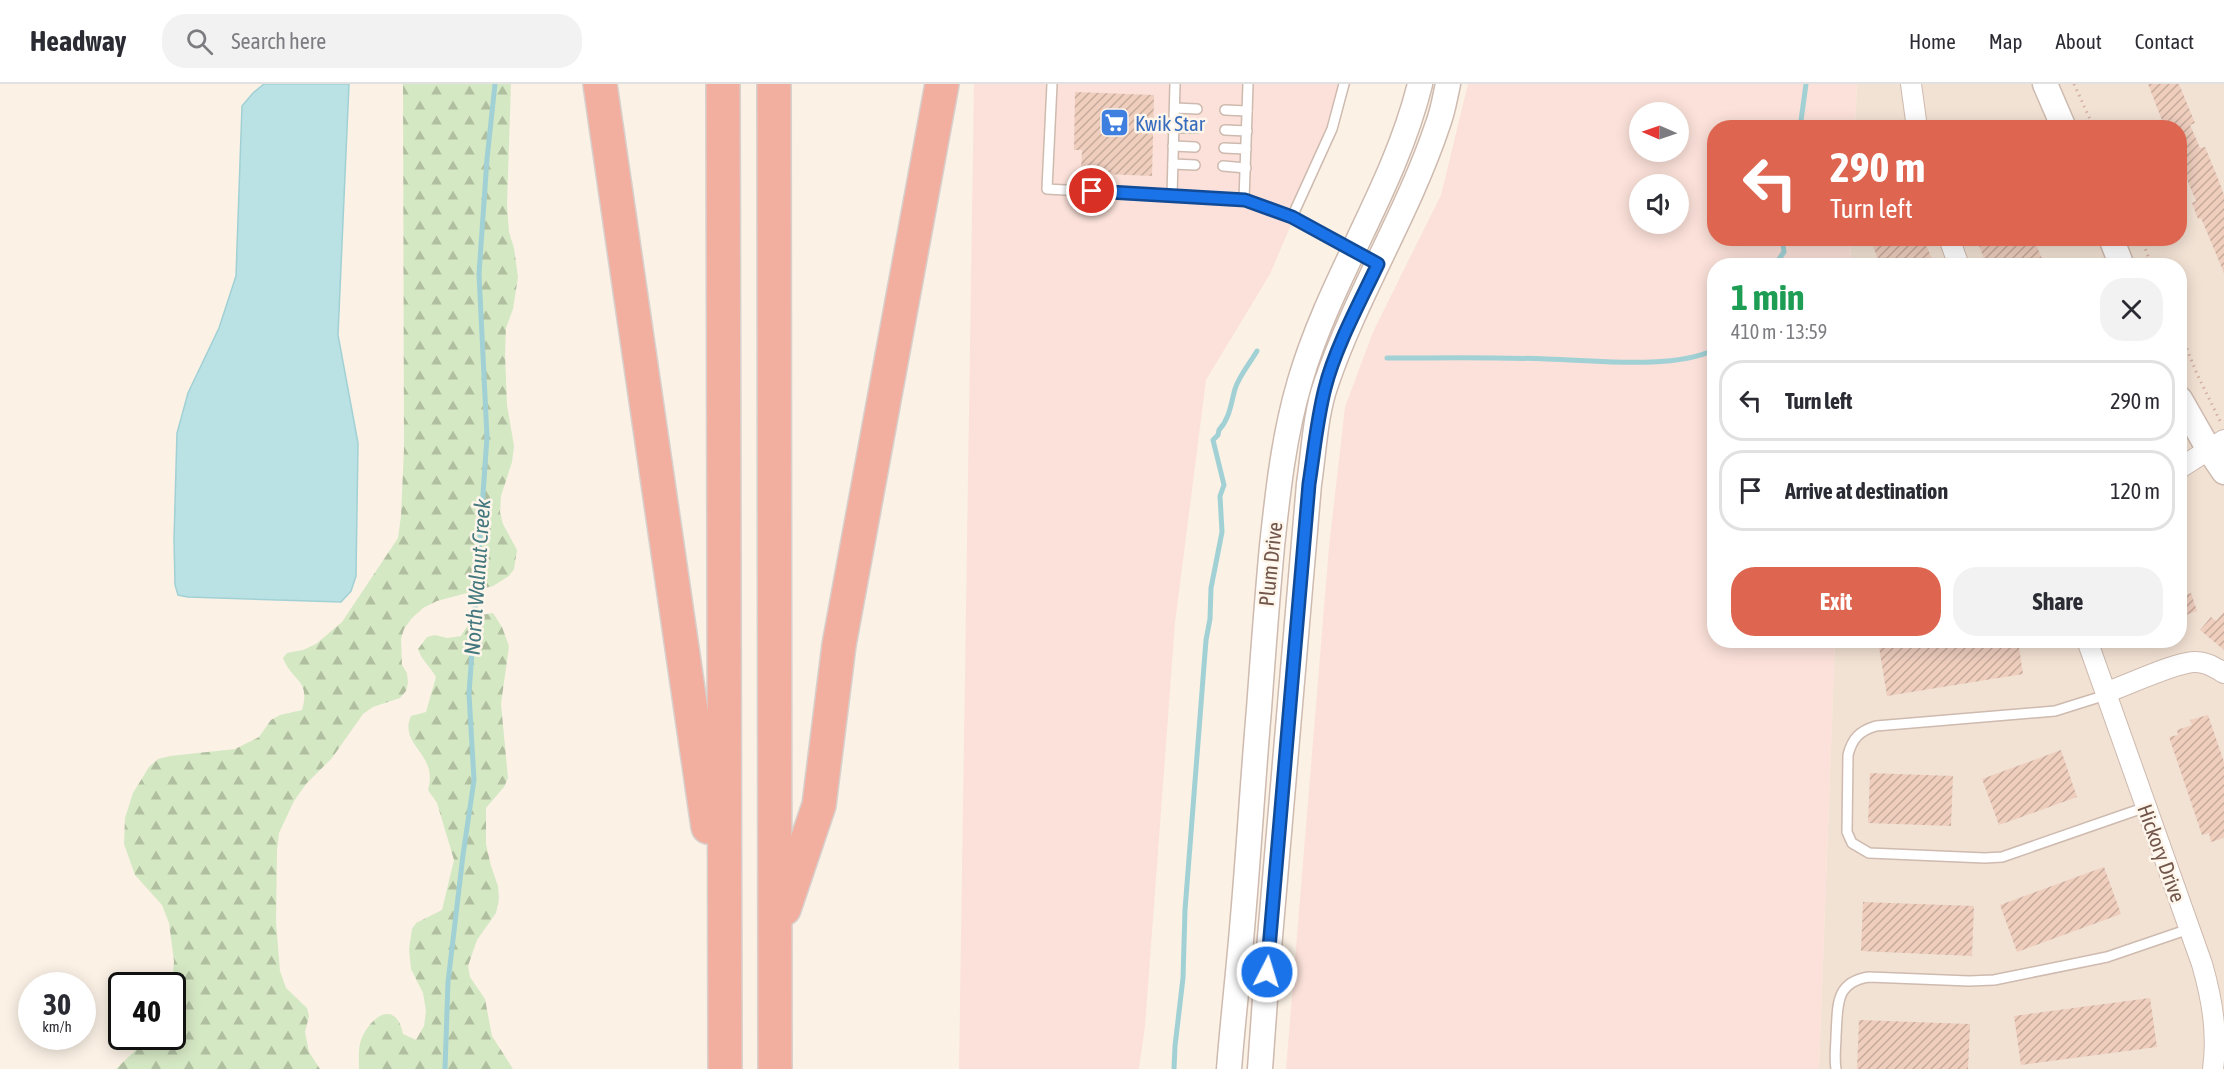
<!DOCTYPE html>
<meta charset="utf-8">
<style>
body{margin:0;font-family:"Asap Condensed",sans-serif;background:#f2f2f3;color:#2b2b33;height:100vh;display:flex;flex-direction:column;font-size:22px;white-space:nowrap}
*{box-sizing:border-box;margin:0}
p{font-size:20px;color:#7c7c81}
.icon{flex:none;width:33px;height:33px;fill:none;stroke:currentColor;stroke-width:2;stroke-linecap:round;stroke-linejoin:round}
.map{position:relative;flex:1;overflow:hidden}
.details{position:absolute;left:1707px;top:174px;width:480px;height:390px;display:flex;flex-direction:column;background:#fff;border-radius:24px;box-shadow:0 3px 15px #0003}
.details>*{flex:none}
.banner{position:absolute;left:1707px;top:36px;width:480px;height:126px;border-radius:24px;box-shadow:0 3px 15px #0003;background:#de6550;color:#fff;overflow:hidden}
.needle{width:39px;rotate:272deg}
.tools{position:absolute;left:1629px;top:18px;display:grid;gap:12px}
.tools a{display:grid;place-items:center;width:60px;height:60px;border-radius:50%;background:#fff;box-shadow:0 3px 15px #0003;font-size:30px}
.speed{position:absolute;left:18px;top:888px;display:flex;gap:12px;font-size:30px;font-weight:700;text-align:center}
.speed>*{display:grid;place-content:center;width:78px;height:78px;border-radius:50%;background:#fff;box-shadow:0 3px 15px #0003;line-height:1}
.speed small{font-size:15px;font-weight:400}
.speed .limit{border:3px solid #111;border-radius:9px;background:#fff;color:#111}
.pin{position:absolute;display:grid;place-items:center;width:51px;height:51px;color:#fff;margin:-26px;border:3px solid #fff;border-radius:50%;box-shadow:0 2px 6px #0007}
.me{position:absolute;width:66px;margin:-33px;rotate:5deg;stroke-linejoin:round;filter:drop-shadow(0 0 4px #0008)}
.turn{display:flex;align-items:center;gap:21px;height:126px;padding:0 24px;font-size:27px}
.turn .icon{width:78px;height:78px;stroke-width:2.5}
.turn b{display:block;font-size:42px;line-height:51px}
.round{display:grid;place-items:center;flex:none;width:63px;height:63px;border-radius:24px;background:#f2f2f3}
.overview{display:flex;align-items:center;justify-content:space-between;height:102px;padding:0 24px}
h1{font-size:36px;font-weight:700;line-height:45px;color:#1e9e55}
.button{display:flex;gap:12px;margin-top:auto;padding:12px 24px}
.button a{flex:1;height:69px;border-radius:24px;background:#de6550;color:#fff;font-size:24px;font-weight:700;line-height:69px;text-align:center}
.button a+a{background:#f2f2f3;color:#2b2b33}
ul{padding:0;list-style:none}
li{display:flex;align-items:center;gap:18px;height:81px;margin:0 12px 9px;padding:0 12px;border:3px solid #e1e1e2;border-radius:24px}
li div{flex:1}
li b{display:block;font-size:22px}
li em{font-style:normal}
header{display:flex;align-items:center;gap:36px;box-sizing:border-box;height:84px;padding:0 30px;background:#fff;border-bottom:2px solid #e1e1e2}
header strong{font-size:28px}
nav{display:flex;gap:33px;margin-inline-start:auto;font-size:21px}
.search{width:420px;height:54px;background:#f2f2f3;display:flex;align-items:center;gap:15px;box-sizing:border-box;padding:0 21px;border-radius:24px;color:#7c7c81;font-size:22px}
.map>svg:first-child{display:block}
.residential{fill:#f2e2d4}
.commercial{fill:#fbe1d9;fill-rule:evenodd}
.forest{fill:url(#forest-firs)}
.water{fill:#bae1e3;stroke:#a1d1d5;stroke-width:1.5}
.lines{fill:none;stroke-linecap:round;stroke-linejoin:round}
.stream{stroke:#a1d1d5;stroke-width:5}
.building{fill:url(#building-hatch)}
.service-casing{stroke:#cebaaf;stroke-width:12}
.minor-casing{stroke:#cebaaf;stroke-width:22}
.tertiary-casing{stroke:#cebaaf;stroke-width:27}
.motorway-casing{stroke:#d8d0cd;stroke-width:36}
.path{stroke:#d4b1a1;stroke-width:3;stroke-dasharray:1.5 4.5;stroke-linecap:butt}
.service{stroke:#fff;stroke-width:9}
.minor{stroke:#fff;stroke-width:20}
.tertiary{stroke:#fff;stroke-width:24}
.motorway{stroke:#f2ae9f;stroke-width:33}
.route-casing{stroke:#114b97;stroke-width:15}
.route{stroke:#1a73e8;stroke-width:10}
.labels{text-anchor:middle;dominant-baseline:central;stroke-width:5;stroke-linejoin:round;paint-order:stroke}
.shop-label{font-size:21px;fill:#366cbe;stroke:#fef5eb;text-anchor:start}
.street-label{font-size:21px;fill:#72564b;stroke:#fef5eb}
.water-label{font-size:22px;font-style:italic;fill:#43787e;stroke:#fef5eb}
</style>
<header>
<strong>Headway</strong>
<div class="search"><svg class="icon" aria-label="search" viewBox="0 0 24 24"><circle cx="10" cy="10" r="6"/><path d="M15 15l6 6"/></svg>Search here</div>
<nav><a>Home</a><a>Map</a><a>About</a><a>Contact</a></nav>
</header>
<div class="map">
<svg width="2224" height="985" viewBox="0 0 2224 985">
<defs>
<pattern id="forest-firs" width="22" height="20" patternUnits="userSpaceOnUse" patternTransform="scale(1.5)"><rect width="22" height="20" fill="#d5e8c4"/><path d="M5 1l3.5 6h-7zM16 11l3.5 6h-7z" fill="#b1bfa1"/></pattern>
<pattern id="building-hatch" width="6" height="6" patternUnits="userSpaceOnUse" patternTransform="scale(1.5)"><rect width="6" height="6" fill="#efcebe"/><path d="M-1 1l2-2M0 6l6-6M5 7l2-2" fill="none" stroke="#c6aa9c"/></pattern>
</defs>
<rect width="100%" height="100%" fill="#fbf1e5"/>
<!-- residential -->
<polygon class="residential" points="1857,0 2224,0 2224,985 1819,985 1835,557 2180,556 2180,182 1850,181 1851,155 2180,154 2180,44 1855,43"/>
<!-- commercial -->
<g class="commercial">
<polygon points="974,0 1351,0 1270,190 1206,296 1175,539 1145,942 1139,985 959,985"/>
<path d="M1468 0H1857L1855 43 1714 44V154L1851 155 1850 181 1714 182V556L1835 557 1819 985H1286L1329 463 1345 323 1373 248 1441 111ZM1640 28H1678V68H1640ZM1640 100H1678V140H1640Z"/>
</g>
<!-- forest -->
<g class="forest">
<path d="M403 0H511L507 121 509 148 514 164 518 193 513 225 506 244 505 270 507 321 514 362 512 378 501 412 500 428 503 440 517 466 514 485 509 492 493 502 437 517 423 524 412 534 404 545 401 555 402 581 407 589 408 599 406 607 400 614 373 623 363 630 332 674 306 700 294 717 279 749 277 766 276 838 280 887 286 904 307 924 309 932 305 948 309 968 320 985H116L149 953 172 952V901L174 877 169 839 162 821 135 791 124 760 125 734 133 709 149 683 158 675 170 672 235 665 259 653 271 636 280 631 302 626C311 595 292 598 283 574L287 569 303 566 316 560 342 538 398 454 401 432 404 365Z"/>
<path d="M493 529 502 543 509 562 501 620 508 694 504 703 486 724V760L491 782 498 802 499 815 496 829 477 856 468 882 470 893 485 915 492 952 513 985H359C359 977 358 964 361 956 370 932 396 915 403 950L416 956 424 942 426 927 423 909 411 885 409 865 412 845 416 839 442 826 454 776 437 719 428 706C439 669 398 662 411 632L426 628 436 593C430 582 422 577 418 565L427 553 435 551 447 554 461 552C470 537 476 531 493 529Z"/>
</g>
<!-- water -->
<polygon class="water" points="264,0 349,0 338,251 358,359 356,492 351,507 341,518 188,513 178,511 175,501 174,455 177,349 188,309 219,244 236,192 242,22 253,9"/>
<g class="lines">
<!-- stream -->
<g class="stream">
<polyline points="1800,44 1806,0"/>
<polyline points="1774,182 1784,168 1782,154"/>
<path d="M1387 274C1440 274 1494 273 1547 275 1595 276 1671 286 1714 266"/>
<polyline points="445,985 448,898 463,771 474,696 469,610 487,353 479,190 487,75 495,0"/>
<path d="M1174 985 1175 962 1183 894 1185 826 1206 556 1210 535 1211 504 1222 448 1220 412 1224 401 1213 356 1218 351 1219 346C1230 334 1231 319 1235 305 1239 292 1250 279 1257 267"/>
</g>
</g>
<!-- building -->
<g class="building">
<polygon points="2148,0 2179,0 2195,39 2190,41 2200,64 2205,63 2217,92 2224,111 2224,189 2201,134 2198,135 2192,119 2196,117 2184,88 2187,86 2180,68 2180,44 2165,44"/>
<polygon points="1075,8 1154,11 1152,92 1081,89 1082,66 1074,66"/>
<polygon points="1886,154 1923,154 1935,182 1881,182 1872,160"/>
<polygon points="1976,154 2028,154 2030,160 2035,158 2045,182 1987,182"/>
<polygon points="2191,509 2197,527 2180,533 2180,513"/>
<polygon points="2224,528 2224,566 2200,546 2211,533 2216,537"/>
<polygon points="1920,556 2018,556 2023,590 1887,612 1879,563"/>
<polygon points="2208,631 2224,678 2224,754 2211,758 2209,749 2202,751 2169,653 2178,651 2177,646 2192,641 2190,636"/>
<polygon points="2061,666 2077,713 1999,741 1982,695"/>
<polygon points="1870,689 1953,692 1951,742 1868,739"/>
<polygon points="2104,783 2121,830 2017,868 2000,821"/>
<polygon points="1863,818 1974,822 1972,872 1861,867"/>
<polygon points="2150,914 2157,963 2021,981 2014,932"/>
<polygon points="1859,936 1970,940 1968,985 1857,985"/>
</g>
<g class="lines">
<defs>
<g id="service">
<polyline points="1052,0 1047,105 1244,116 1292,133"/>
<polyline points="1344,0 1332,45 1292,133 1377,180"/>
<polyline points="1175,24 1197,25"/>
<polyline points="1225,26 1247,27"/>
<polyline points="1174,44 1196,44"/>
<polyline points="1225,46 1247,47"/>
<polyline points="1173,62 1195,63"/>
<polyline points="1224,64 1246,65"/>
<polyline points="1173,80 1195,81"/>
<polyline points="1223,82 1246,84"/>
<polyline points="1172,112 1175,0"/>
<polyline points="1244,116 1248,0"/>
<path d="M2106 611 2055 627 1876 642C1859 647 1852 655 1848 671L1847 748 1852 759 1869 769 1985 774 2002 773 2146 723"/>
<path d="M1836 985C1834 974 1836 962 1836 952 1838 923 1834 898 1869 893L1969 897 1994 896 2107 873 2189 845"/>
</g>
<g id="minor">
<polyline points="1911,0 1917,44"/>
<polyline points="1949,154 1959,182"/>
<polyline points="2180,384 2224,356"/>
<path d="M2087 556 2202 880C2212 915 2218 949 2213 985"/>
<path d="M2106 611 2110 607C2132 599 2172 580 2193 578 2205 577 2214 583 2224 589"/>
</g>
<g id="tertiary">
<polyline points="2045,0 2064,44"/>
<polyline points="2111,154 2122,182"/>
<polyline points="2180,315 2209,366 2224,388"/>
<path d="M1229 985C1233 934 1239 884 1243 833 1249 764 1253 694 1259 625 1263 570 1267 516 1272 462 1278 406 1284 351 1300 297 1330 194 1394 105 1420 0"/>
<path d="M1260 985 1267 888 1309 400C1314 367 1315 331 1326 300 1356 211 1408 130 1438 40 1443 27 1445 13 1448 0"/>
</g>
<g id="motorway">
<polyline points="600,0 708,743"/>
<polyline points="723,0 725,985"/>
<polyline points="774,0 775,985"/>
<polyline points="784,825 819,721 839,561 942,0"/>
</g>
</defs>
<!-- service casing -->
<use href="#service" class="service-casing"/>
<!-- minor casing -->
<use href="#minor" class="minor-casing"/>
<!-- tertiary casing -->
<use href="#tertiary" class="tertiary-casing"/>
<!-- motorway casing -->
<use href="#motorway" class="motorway-casing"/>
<!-- path -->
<g class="path">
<polyline points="2074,0 2094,44"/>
<polyline points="2141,154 2152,182"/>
<polyline points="2180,248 2197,290 2221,339"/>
</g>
<!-- service -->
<use href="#service" class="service"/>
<!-- minor -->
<use href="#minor" class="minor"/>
<!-- tertiary -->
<use href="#tertiary" class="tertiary"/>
<!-- motorway -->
<use href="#motorway" class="motorway"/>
</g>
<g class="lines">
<defs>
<path id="route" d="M1092 107 1245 116 1292 133 1378 180C1360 218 1335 264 1325 304 1317 335 1314 368 1309 400L1267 888"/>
</defs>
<!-- route casing -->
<use href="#route" class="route-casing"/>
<!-- route -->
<use href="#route" class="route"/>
</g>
<!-- icons -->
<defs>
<symbol id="supermarket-square" viewBox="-11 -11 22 22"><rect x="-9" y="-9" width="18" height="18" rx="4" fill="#3f7fe0" stroke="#fef5eb"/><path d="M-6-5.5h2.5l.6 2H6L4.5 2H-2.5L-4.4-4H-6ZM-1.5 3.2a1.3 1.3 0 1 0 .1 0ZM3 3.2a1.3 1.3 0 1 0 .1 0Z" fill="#fff"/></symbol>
</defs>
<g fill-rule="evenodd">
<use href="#supermarket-square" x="1098" y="22" width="33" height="33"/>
</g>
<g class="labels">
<!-- shop labels -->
<g class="shop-label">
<text x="1135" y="39">Kwik Star</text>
</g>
<!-- street labels -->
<g class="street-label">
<text transform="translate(1270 480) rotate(-84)">Plum Drive</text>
<text transform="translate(2162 769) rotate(70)">Hickory Drive</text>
</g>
<!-- water labels -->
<g class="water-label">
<text transform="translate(477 493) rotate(-86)">North Walnut Creek</text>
</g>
</g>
</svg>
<div class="tools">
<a><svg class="needle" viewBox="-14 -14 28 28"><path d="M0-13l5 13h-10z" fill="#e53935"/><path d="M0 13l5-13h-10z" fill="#7c7c81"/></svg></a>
<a><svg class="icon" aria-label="sound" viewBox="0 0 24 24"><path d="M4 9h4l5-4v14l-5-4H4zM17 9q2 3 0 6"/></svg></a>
</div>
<div class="speed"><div>30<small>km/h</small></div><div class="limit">40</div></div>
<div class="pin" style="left:1092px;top:107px;background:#d93025"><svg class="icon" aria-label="arrive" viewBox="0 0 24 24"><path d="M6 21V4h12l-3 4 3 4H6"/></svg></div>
<svg class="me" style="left:1267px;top:888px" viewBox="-20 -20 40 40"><circle r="17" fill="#1a73e8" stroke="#fff" stroke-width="3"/><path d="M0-11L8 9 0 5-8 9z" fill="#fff"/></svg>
<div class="banner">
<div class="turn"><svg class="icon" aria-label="left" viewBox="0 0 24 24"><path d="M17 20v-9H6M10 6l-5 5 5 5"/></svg><div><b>290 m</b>Turn left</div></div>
</div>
<section class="details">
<div class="overview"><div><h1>1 min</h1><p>410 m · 13:59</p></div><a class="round"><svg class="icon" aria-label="close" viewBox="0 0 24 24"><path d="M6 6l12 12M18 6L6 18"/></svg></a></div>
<ul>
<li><svg class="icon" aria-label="left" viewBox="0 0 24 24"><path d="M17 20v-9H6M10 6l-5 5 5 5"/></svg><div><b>Turn left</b></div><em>290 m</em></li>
<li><svg class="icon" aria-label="arrive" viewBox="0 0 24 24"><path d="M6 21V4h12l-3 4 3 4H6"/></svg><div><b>Arrive at destination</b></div><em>120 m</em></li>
</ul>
<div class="button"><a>Exit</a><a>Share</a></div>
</section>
</div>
